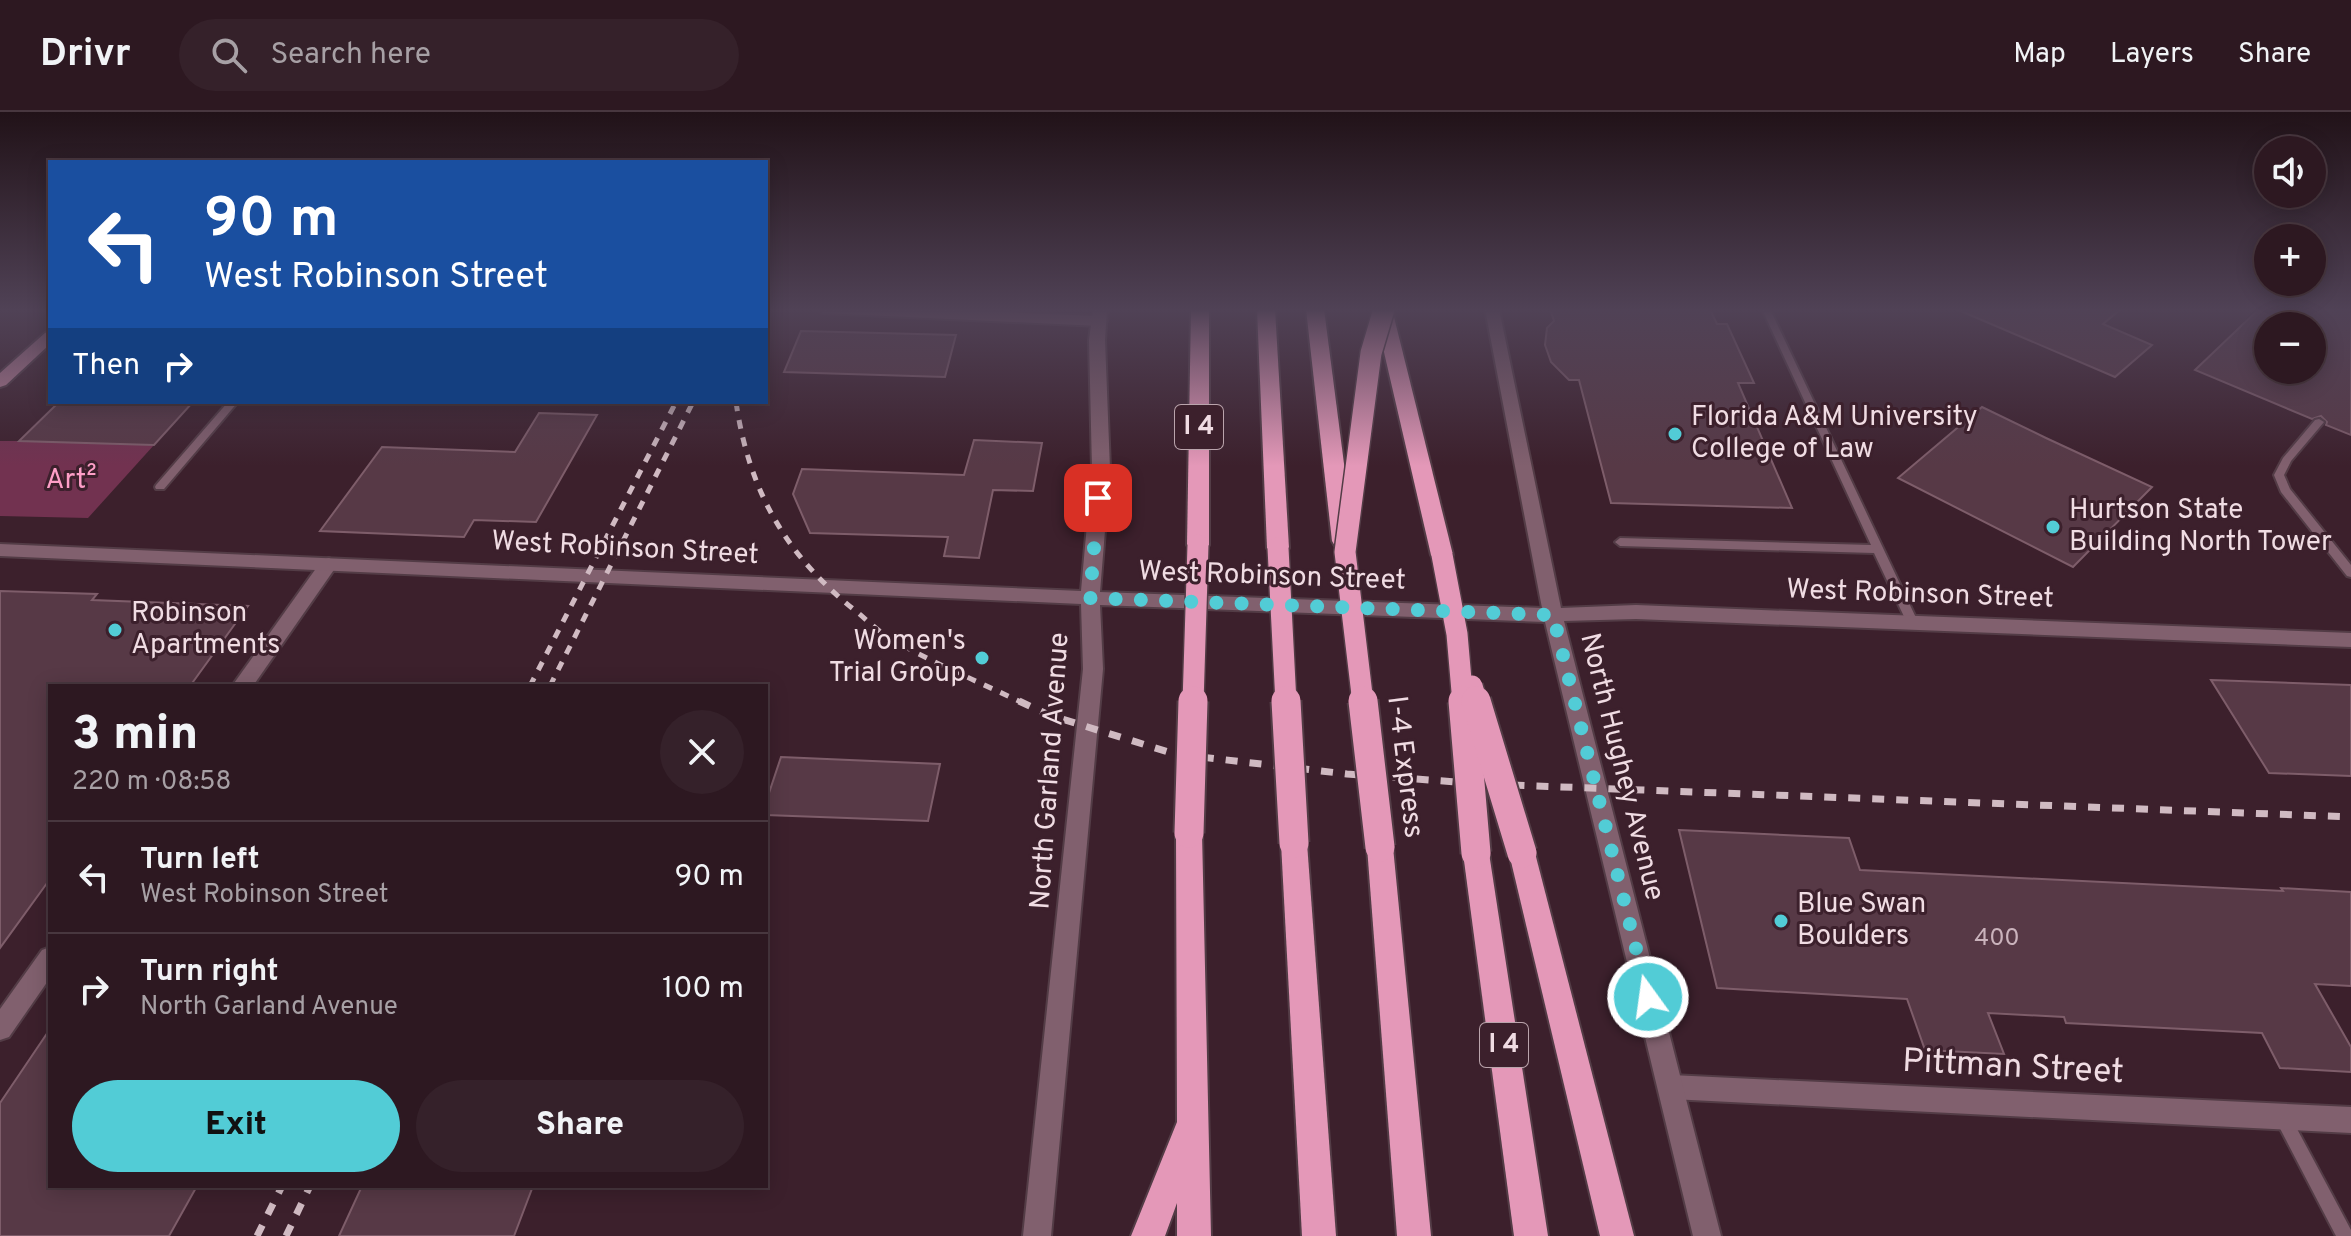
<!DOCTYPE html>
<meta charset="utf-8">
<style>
body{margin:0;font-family:Overpass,sans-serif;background:#35212a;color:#f1f3f6;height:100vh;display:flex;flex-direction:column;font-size:30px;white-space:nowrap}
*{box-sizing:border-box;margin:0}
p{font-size:26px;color:#a7a0a5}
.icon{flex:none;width:44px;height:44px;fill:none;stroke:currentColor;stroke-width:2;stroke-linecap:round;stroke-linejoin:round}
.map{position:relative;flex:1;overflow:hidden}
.drawer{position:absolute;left:48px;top:572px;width:720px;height:504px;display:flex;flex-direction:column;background:#2d1821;border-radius:0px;box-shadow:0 4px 20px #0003,0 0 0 2px #48373f}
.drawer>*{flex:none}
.hud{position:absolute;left:48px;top:48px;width:720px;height:244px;border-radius:0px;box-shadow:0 4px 20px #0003,0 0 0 2px #48373f;background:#1a4fa0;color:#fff;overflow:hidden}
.fabs{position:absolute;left:2254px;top:24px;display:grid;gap:16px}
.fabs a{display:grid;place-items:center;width:72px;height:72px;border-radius:50%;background:#2d1821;box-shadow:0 4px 20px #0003,0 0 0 2px #48373f;font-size:40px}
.pin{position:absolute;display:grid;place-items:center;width:68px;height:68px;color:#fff;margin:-34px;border-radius:16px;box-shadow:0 4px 12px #0006}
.me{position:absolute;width:88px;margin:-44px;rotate:346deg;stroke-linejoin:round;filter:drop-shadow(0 0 6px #0008)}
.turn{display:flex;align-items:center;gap:28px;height:168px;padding:0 24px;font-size:36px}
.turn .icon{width:104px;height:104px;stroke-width:2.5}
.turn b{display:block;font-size:56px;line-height:68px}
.then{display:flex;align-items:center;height:76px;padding:0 24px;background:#0003;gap:16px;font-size:30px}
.round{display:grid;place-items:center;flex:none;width:84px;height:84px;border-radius:42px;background:#35212a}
.overview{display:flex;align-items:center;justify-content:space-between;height:136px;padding:0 24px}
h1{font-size:48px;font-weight:800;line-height:60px}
.action{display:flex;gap:16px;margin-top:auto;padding:16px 24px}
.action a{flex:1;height:92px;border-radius:48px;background:#52ccd6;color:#111;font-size:32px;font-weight:800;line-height:92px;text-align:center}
.action a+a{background:#35212a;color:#f1f3f6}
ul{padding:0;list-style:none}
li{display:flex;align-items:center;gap:24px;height:112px;padding:0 24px;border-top:2px solid #48373f}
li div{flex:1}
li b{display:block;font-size:30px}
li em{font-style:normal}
header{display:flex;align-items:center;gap:48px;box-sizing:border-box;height:112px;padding:0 40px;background:#2d1821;border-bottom:2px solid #48373f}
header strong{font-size:38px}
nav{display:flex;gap:44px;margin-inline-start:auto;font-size:28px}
.search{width:560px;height:72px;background:#35212a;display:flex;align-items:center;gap:20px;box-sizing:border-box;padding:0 28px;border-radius:44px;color:#a7a0a5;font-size:30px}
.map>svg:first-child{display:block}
.green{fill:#723250}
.building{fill:#573946;stroke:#7e5d6a;stroke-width:2;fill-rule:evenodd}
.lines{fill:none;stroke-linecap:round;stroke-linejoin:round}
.lane-casing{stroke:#533c46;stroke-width:4}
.street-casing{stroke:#533c46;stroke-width:4}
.secondary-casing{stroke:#533c46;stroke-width:4}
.primary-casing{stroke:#533c46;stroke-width:4}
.highway-casing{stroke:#533c46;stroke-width:4}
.lane{fill:#81606e;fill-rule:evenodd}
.street{fill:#81606e;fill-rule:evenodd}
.secondary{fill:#81606e;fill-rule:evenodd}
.primary{fill:#bc829a;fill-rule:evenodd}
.highway{fill:#e498b8;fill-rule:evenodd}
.rail-far1{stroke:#d0bac2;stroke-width:5;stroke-dasharray:9 9;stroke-linecap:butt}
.rail{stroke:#d0bac2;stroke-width:7;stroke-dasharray:12 12;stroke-linecap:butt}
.highway-bridge-far1-casing{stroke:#533c46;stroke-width:24;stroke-linecap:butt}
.highway-bridge-casing{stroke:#533c46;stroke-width:33;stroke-linecap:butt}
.highway-bridge-far1{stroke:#e498b8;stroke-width:21}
.highway-bridge{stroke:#e498b8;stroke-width:29}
.route{stroke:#52ccd6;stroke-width:14;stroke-dasharray:0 25.2}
.poi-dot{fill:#52ccd6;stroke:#3c202c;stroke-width:3}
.labels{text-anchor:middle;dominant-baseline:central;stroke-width:6;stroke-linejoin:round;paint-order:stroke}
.number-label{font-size:24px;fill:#cab3bc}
.shield{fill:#3c202c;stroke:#baa4ac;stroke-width:2}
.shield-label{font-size:26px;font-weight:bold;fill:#f0dce3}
.poi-label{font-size:28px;fill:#f0dce3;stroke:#3c202c;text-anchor:start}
.park-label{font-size:28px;fill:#fe9ec7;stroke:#3c202c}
.street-label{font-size:28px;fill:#f0dce3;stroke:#3c202c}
.near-street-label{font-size:34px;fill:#f0dce3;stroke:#3c202c}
</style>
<header>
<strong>Drivr</strong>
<div class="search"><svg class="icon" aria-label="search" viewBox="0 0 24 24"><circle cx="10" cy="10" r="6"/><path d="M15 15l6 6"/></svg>Search here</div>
<nav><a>Map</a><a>Layers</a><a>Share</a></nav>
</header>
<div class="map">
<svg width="2351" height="1124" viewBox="0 0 2351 1124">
<rect width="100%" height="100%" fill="#3c202c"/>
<!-- green -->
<polygon class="green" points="0,329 19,329 154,333 88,406 0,404"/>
<!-- building -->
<g class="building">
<polygon points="1550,197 1710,197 1717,212 1727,212 1754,271 1738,271 1792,396 1611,391 1579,268 1569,268 1551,250 1545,233 1547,216 1554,209"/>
<polygon points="1956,197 2121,197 2103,212 2152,233 2115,265"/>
<path d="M2259 197H2351V323L2326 313 2327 310 2321 304 2312 307 2195 258ZM2268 214H2312V258H2268Z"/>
<polygon points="801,219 956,223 945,265 784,260"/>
<polygon points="59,290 193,290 154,333 19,329"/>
<polygon points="1982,295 2046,326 2152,375 2073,455 1898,366"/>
<polygon points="539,301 597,303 536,410 474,408 464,425 320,419 382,335 515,340"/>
<polygon points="974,328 1042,331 1033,379 993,378 979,446 944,444 948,425 810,421 793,382 802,357 964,363"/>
<polygon points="0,479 97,482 92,488 248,494 190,574 50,574 50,767 0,836"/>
<polygon points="2211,568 2351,573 2351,664 2269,661"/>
<polygon points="781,645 940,652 928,709 766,703 766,690"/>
<polygon points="1679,718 1849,726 1860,758 2283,779 2281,776 2351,780 2351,874 2315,872 2351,935 2351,960 2280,956 2262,921 2066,911 2064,905 1988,901 2004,942 1925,938 1907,887 1717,876"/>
<polygon points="50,917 50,1074 197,1074 169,1124 0,1124 0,991"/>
<polygon points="362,1074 533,1074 514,1124 339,1124"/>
</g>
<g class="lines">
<defs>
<g id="lane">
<polygon points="1762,197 1770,197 1918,510 1916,513 1908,513 1874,441 1620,434 1615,430 1620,426 1871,433"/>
<polygon points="228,290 238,290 164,377 156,377 155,375 156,373"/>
<polygon points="2319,307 2324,310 2291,349 2284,363 2290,377 2351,453 2351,465 2347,464 2281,380 2274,363 2283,346 2315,308"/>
<polygon points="2282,997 2288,1000 2351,1118 2351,1124 2336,1124 2274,1005 2276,1000"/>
</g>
<g id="street">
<polygon points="816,197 920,197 1099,204 1107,209 1099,214 823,201"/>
<polygon points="329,446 338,452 253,574 232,574 322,448"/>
<polygon points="50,835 50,866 9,925 0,928 0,897 42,838"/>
<polygon points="1671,963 2351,995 2351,1021 1671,987 1662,984 1658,975 1662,966"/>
</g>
<polygon id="secondary" points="1093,197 1107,197 1105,228 1110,357 1100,480 1542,496 1485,197 1499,197 1561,496 1636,493 2351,521 2351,535 1636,507 1564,509 1721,1124 1693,1124 1545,510 1100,493 1103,557 1051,1124 1023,1124 1083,557 1081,492 0,444 0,432 1081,479 1092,357 1089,228"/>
<polygon id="primary" points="50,219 50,232 6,273 0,275 0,261 45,221"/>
<g id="highway">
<polygon points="1191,197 1209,197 1209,433 1206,438 1190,438 1187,433"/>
<polygon points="1257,197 1275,197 1289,436 1286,441 1270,441 1267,436"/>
<polygon points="1306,197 1324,197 1354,429 1351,434 1335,434 1332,429"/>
<polygon points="1374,197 1392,197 1453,443 1450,448 1434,448 1431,443"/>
<polygon points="1189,710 1198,713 1202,721 1211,1124 1177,1124 1177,1091 1165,1124 1131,1124 1177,1010 1176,721 1180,713"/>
<polygon points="1294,720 1303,723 1307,731 1336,1124 1302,1124 1281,731 1285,723"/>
<polygon points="1380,724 1389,727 1393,735 1431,1124 1397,1124 1367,735 1371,727"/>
<polygon points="1476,730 1486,733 1489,741 1548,1124 1514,1124 1463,741 1466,733"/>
<polygon points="1522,730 1532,733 1535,741 1634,1124 1600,1124 1509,741 1512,733"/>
</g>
</defs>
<!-- lane casing -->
<use href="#lane" class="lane-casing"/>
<!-- street casing -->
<use href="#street" class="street-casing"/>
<!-- secondary casing -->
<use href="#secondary" class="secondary-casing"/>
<!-- primary casing -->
<use href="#primary" class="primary-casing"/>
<!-- highway casing -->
<use href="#highway" class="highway-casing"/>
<!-- lane -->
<use href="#lane" class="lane"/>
<!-- street -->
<use href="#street" class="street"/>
<!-- secondary -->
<use href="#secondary" class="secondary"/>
<!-- primary -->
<use href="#primary" class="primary"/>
<!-- highway -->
<use href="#highway" class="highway"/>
<!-- rail-far1 -->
<g class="rail-far1">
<path d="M736 290C749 379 786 444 857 500 868 509 879 520 891 527 933 551 979 570 1023 591"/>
<polyline points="530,574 676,290"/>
<polyline points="550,574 693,290"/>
</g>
<!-- rail -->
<g class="rail">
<polyline points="1019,589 1049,603 1175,642 1347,662 1484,672 2351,705"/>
<polyline points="257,1124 282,1074"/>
<polyline points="286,1124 310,1074"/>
</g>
<defs>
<g id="highway-bridge-far1">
<polyline points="1278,436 1286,591"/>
<polyline points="1442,443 1457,522 1463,591"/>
<polyline points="1472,574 1477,591"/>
<polyline points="1193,591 1198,433"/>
<polyline points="1363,591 1345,440 1371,241 1384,197"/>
</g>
<g id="highway-bridge">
<polyline points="1286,589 1294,731"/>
<polyline points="1363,589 1380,735"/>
<polyline points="1463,589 1476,741"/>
<polyline points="1476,589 1522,741"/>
<polyline points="1189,721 1193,589"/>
</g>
</defs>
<!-- highway-bridge-far1 casing -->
<use href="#highway-bridge-far1" class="highway-bridge-far1-casing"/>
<!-- highway-bridge casing -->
<use href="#highway-bridge" class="highway-bridge-casing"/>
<!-- highway-bridge-far1 -->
<use href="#highway-bridge-far1" class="highway-bridge-far1"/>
<!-- highway-bridge -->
<use href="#highway-bridge" class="highway-bridge"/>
</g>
<!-- sky -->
<linearGradient id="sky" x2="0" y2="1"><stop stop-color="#211218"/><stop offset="0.56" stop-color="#504256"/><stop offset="1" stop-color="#504256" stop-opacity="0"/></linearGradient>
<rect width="2351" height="354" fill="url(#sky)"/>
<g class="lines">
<!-- route -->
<polyline class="route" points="1098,386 1090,486 1553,503 1648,885"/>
</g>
<!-- markers -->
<g class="poi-dot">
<circle cx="1675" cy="322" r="8"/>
<circle cx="2053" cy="415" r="8"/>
<circle cx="115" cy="518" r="8"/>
<circle cx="982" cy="546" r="8"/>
<circle cx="1781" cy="809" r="8"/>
</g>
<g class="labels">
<!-- number labels -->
<g class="number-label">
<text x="1997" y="827">400</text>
</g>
<!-- shield labels -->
<g class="shield">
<rect x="1175" y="293" width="48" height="44" rx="6"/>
<rect x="1480" y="911" width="48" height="44" rx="6"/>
</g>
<g class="shield-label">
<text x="1199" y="315">I 4</text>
<text x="1504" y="933">I 4</text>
</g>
<!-- poi labels -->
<g class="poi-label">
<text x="1691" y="306">Florida A&amp;M University<tspan x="1691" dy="32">College of Law</tspan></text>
<text x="2069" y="399">Hurtson State<tspan x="2069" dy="32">Building North Tower</tspan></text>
<text x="131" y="502">Robinson<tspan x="131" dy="32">Apartments</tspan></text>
<text x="966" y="530" text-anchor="end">Women's<tspan x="966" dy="32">Trial Group</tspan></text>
<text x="1797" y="793">Blue Swan<tspan x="1797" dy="32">Boulders</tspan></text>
</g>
<!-- park labels -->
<g class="park-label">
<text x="71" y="369">Art²</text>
</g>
<!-- street labels -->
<g class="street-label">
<text transform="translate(625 437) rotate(3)">West Robinson Street</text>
<text transform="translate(1272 465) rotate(2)">West Robinson Street</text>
<text transform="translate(1920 483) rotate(2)">West Robinson Street</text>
<text transform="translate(1404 655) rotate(83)">I-4 Express</text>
<text transform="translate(1621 655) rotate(76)">North Hughey Avenue</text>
<text transform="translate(1051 659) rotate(-86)">North Garland Avenue</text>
</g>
<!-- near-street labels -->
<g class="near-street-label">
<text transform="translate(2013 956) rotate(3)">Pittman Street</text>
</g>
</g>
</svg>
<div class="fabs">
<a><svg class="icon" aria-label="sound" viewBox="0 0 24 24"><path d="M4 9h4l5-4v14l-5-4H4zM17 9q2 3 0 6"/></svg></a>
<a>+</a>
<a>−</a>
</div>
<div class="pin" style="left:1098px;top:386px;background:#d93025"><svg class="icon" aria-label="arrive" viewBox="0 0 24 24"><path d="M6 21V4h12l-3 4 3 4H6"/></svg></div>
<svg class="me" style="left:1648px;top:885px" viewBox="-20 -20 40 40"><circle r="17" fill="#52ccd6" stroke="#fff" stroke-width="3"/><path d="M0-11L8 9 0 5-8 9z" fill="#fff"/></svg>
<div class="hud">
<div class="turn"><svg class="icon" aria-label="left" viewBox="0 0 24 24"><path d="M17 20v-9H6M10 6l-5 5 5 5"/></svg><div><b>90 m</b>West Robinson Street</div></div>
<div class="then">Then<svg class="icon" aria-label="right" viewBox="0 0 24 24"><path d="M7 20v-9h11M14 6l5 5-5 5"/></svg></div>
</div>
<section class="drawer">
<div class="overview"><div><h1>3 min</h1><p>220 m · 08:58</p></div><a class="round"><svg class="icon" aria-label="close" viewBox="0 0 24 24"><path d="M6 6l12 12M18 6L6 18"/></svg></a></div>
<ul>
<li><svg class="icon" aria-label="left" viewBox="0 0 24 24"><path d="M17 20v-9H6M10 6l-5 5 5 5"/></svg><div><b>Turn left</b><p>West Robinson Street</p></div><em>90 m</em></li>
<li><svg class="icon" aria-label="right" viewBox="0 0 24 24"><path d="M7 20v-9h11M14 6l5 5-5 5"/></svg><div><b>Turn right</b><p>North Garland Avenue</p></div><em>100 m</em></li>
</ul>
<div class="action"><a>Exit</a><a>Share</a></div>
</section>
</div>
